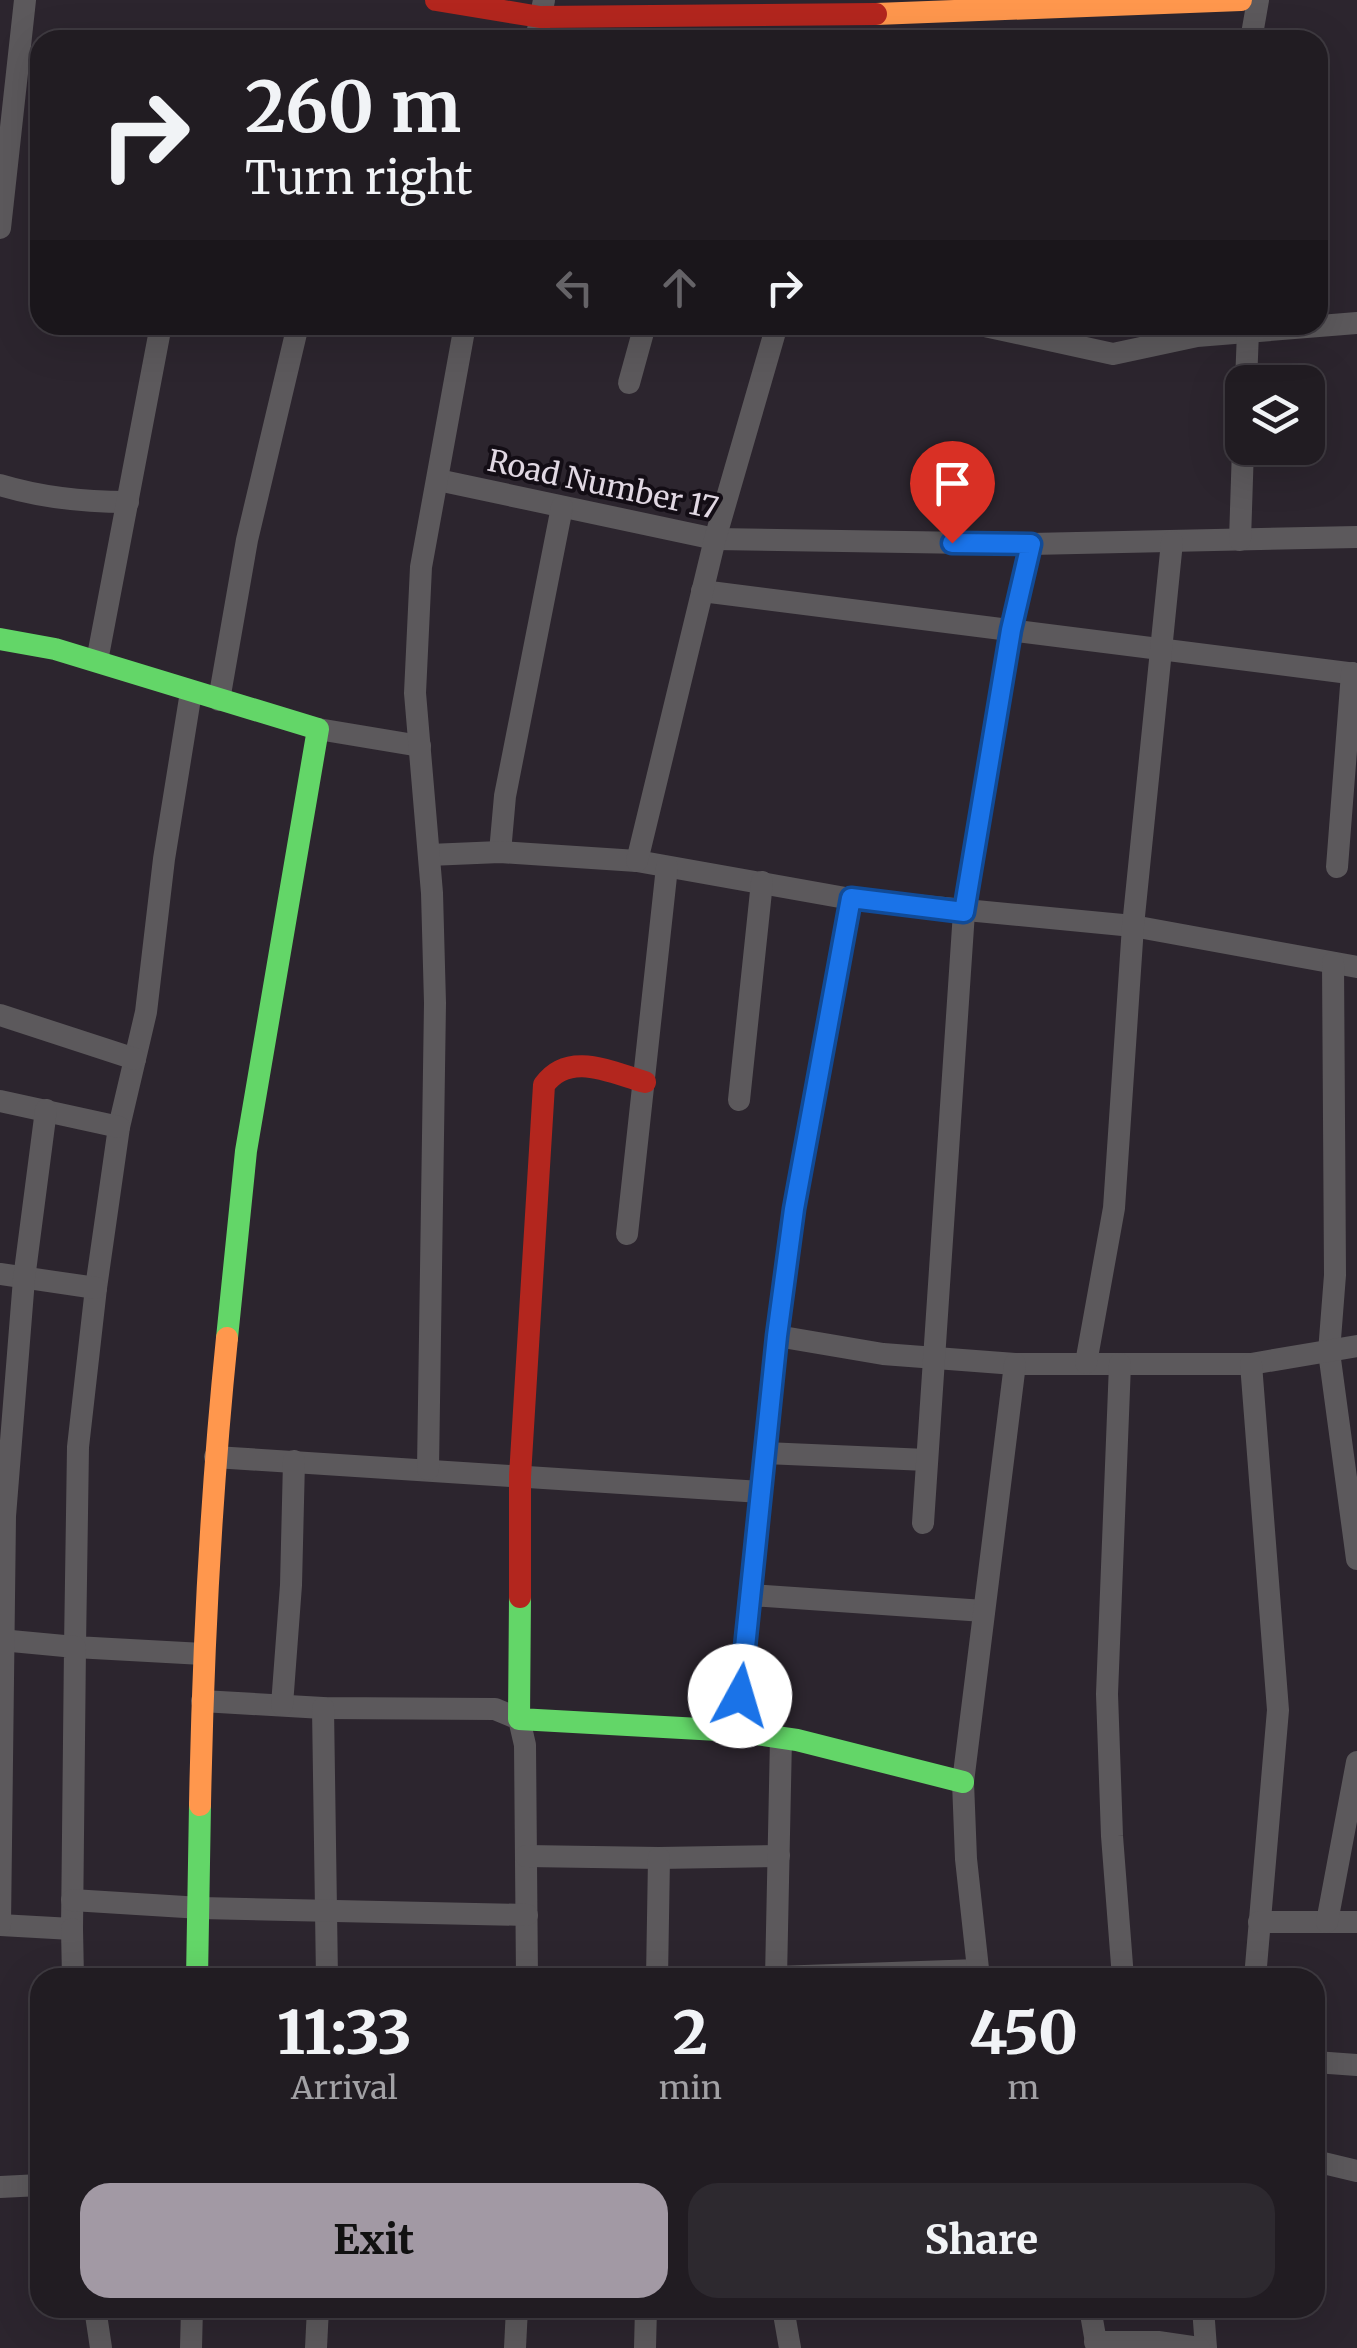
<!DOCTYPE html>
<style>
body{margin:0;font-family:Merriweather,serif;background:#2d292f;color:#f1f3f6;height:100vh;display:flex;flex-direction:column;font-size:38px;white-space:nowrap}
*{box-sizing:border-box;margin:0}
p{font-size:32px;color:#a2a1a5}
.icon{flex:none;width:55px;height:55px;fill:none;stroke:currentColor;stroke-width:2;stroke-linecap:round;stroke-linejoin:round}
.map{position:relative;flex:1;overflow:hidden}
.side{position:absolute;left:30px;top:1968px;width:1295px;height:350px;display:flex;flex-direction:column;background:#211c22;border-radius:30px;box-shadow:0 10px 40px #0002,0 0 0 2px #3e3a40}
.side>*{flex:none}
.banner{position:absolute;left:30px;top:30px;width:1298px;height:305px;border-radius:30px;box-shadow:0 10px 40px #0002,0 0 0 2px #3e3a40;background:#211c22;color:#f1f3f6;overflow:hidden}
.fabs{position:absolute;left:1225px;top:365px;display:grid;gap:20px}
.fabs a{display:grid;place-items:center;width:100px;height:100px;border-radius:20px;background:#211c22;box-shadow:0 10px 40px #0002,0 0 0 2px #3e3a40;font-size:50px}
.pin{position:absolute;display:grid;place-items:center;width:85px;height:85px;color:#fff;margin:-102px -42px;border-radius:50% 50% 50% 0;rotate:-45deg;box-shadow:0 0 10px #0007}
.pin .icon{rotate:45deg}
.me{position:absolute;width:110px;margin:-55px;rotate:6deg;stroke-linejoin:round;filter:drop-shadow(0 0 8px #0008)}
.turn{display:flex;align-items:center;gap:35px;height:210px;padding:0 50px;font-size:45px}
.turn .icon{width:130px;height:130px;stroke-width:2.5}
.turn b{display:block;font-size:70px;line-height:85px}
.lanes{display:flex;align-items:center;height:95px;padding:0 50px;background:#0003;justify-content:center;gap:50px;direction:ltr}
.lanes .off{opacity:.35}
.eta{display:flex;justify-content:space-evenly;align-items:center;height:170px;text-align:center}
.eta b{font-size:60px;font-weight:800;line-height:70px}
.cta{display:flex;gap:20px;margin-top:auto;padding:20px 50px}
.cta a{flex:1;height:115px;border-radius:30px;background:#a299a4;color:#111;font-size:40px;font-weight:800;line-height:115px;text-align:center}
.cta a+a{background:#2d292f;color:#f1f3f6}
.map>svg:first-child{display:block}
.lines{fill:none;stroke-linecap:round;stroke-linejoin:round}
.street{stroke:#5c595c;stroke-width:22}
.fast{stroke:#63d668;stroke-width:22}
.slow{stroke:#ff974d;stroke-width:22}
.jam{stroke:#b3261e;stroke-width:22}
.route-casing{stroke:#114b97;stroke-width:25}
.route{stroke:#1a73e8;stroke-width:18}
.labels{text-anchor:middle;dominant-baseline:central;stroke-width:8;stroke-linejoin:round;paint-order:stroke}
.street-label{font-size:30px;fill:#e1d8e3;stroke:#130d15}
</style>
<div class="map">
<svg width="1357" height="2348" viewBox="0 0 1357 2348">
<rect width="100%" height="100%" fill="#2c252e"/>
<g class="lines">
<!-- street -->
<g class="street">
<polyline points="536,40 544,0"/>
<polyline points="1251,40 1258,0"/>
<polyline points="0,228 25,0"/>
<polyline points="980,325 1113,354 1197,336 1357,323"/>
<polyline points="1246,382 1248,332"/>
<polyline points="629,383 645,325"/>
<polyline points="438,480 715,539 1031,544 1357,537"/>
<path d="M0 485C43 498 83 502 128 502"/>
<polyline points="1240,540 1243,448"/>
<polyline points="702,591 1357,674"/>
<polyline points="97,661 161,325"/>
<polyline points="191,692 164,859 146,1012 119,1127 96,1288 78,1447 75,1647 203,1654"/>
<polyline points="219,700 247,540 298,325"/>
<polyline points="318,729 420,746"/>
<polyline points="500,852 505,796 562,507"/>
<polyline points="429,855 500,852 637,861 851,899 1133,926 1357,967"/>
<polyline points="637,861 715,539 777,325"/>
<polyline points="1337,867 1352,673"/>
<polyline points="1333,963 1335,1275 1329,1352 1357,1559"/>
<polyline points="0,1015 135,1059"/>
<polyline points="739,1100 762,882"/>
<polyline points="0,1101 119,1127"/>
<polyline points="627,1234 667,867"/>
<polyline points="0,1274 96,1288"/>
<polyline points="777,1336 883,1354 1015,1364 1251,1364 1357,1346"/>
<polyline points="1086,1363 1114,1208 1133,926 1172,542"/>
<polyline points="1120,1364 1107,1694 1112,1836 1123,1978"/>
<polyline points="1251,1364 1278,1710 1255,1978"/>
<polyline points="765,1453 927,1460"/>
<polyline points="215,1457 761,1492"/>
<polyline points="428,1469 435,1003 432,893 415,693 421,567 465,325"/>
<polyline points="923,1523 964,912 1011,630 1031,544"/>
<polyline points="750,1595 984,1611"/>
<polyline points="0,1640 75,1647 72,1929 0,1925"/>
<polyline points="202,1701 323,1708 495,1709 519,1719 525,1745 527,1978"/>
<polyline points="282,1705 291,1585 294,1461"/>
<polyline points="323,1708 327,1978"/>
<polyline points="736,1731 777,1336 794,1209 851,899"/>
<polyline points="526,1856 659,1858 779,1856"/>
<polyline points="72,1900 201,1908 527,1915"/>
<polyline points="1259,1922 1357,1922"/>
<polyline points="1327,1922 1357,1762"/>
<polyline points="0,1925 5,1516 24,1279 46,1110"/>
<polyline points="72,1929 73,1978"/>
<polyline points="776,1977 978,1970"/>
<polyline points="657,1978 659,1858"/>
<polyline points="776,1978 781,1738"/>
<polyline points="979,1978 966,1859 963,1782 1015,1364"/>
<polyline points="1315,2062 1357,2065"/>
<polyline points="1315,2161 1357,2171"/>
<polyline points="0,2187 40,2185"/>
<polyline points="95,2308 101,2348"/>
<polyline points="783,2308 790,2348"/>
<polyline points="1090,2308 1097,2348"/>
<polyline points="1203,2308 1206,2348"/>
<polyline points="1095,2342 1158,2342 1199,2348"/>
<polyline points="191,2348 192,2308"/>
<polyline points="316,2348 318,2308"/>
<polyline points="515,2348 517,2308"/>
<polyline points="645,2348 646,2308"/>
</g>
<!-- fast -->
<g class="fast">
<polyline points="0,639 55,649 318,729 246,1151 227,1338"/>
<polyline points="520,1597 519,1719 736,1731 797,1740 963,1782"/>
<polyline points="197,1978 200,1805"/>
</g>
<!-- slow -->
<g class="slow">
<polyline points="876,14 1241,0"/>
<path d="M200 1805C203 1648 211 1493 227 1338"/>
</g>
<!-- jam -->
<g class="jam">
<polyline points="436,0 540,17 876,14"/>
<path d="M520 1597V1476L544 1085C569 1050 612 1073 645 1082"/>
</g>
</g>
<g class="lines">
<defs>
<polyline id="route" points="740,1696 777,1336 794,1209 851,898 964,912 1011,630 1031,544 952,543"/>
</defs>
<!-- route casing -->
<use href="#route" class="route-casing"/>
<!-- route -->
<use href="#route" class="route"/>
</g>
<g class="labels">
<!-- street labels -->
<g class="street-label">
<text transform="translate(603 484) rotate(12)">Road Number 17</text>
</g>
</g>
</svg>
<div class="fabs">
<a><svg class="icon" aria-label="layers" viewBox="0 0 24 24"><path d="M12 4l9 5-9 5-9-5zM3 14l9 5 9-5"/></svg></a>
</div>
<div class="pin" style="left:952px;top:543px;background:#d93025"><svg class="icon" aria-label="arrive" viewBox="0 0 24 24"><path d="M6 21V4h12l-3 4 3 4H6"/></svg></div>
<svg class="me" style="left:740px;top:1696px" viewBox="-20 -20 40 40"><circle r="19" fill="#fff"/><path d="M0-13L10 11 0 6-10 11z" fill="#1a73e8"/></svg>
<div class="banner">
<div class="turn"><svg class="icon" aria-label="right" viewBox="0 0 24 24"><path d="M7 20v-9h11M14 6l5 5-5 5"/></svg><div><b>260 m</b>Turn right</div></div>
<div class="lanes"><svg class="icon off" aria-label="left" viewBox="0 0 24 24"><path d="M17 20v-9H6M10 6l-5 5 5 5"/></svg><svg class="icon off" aria-label="ahead" viewBox="0 0 24 24"><path d="M12 20V5M6 11l6-6 6 6"/></svg><svg class="icon" aria-label="right" viewBox="0 0 24 24"><path d="M7 20v-9h11M14 6l5 5-5 5"/></svg></div>
</div>
<section class="side">
<div class="eta">
<div><b>11:33</b><p>Arrival</p></div>
<div><b>2</b><p>min</p></div>
<div><b>450</b><p>m</p></div>
</div>
<div class="cta"><a>Exit</a><a>Share</a></div>
</section>
</div>
